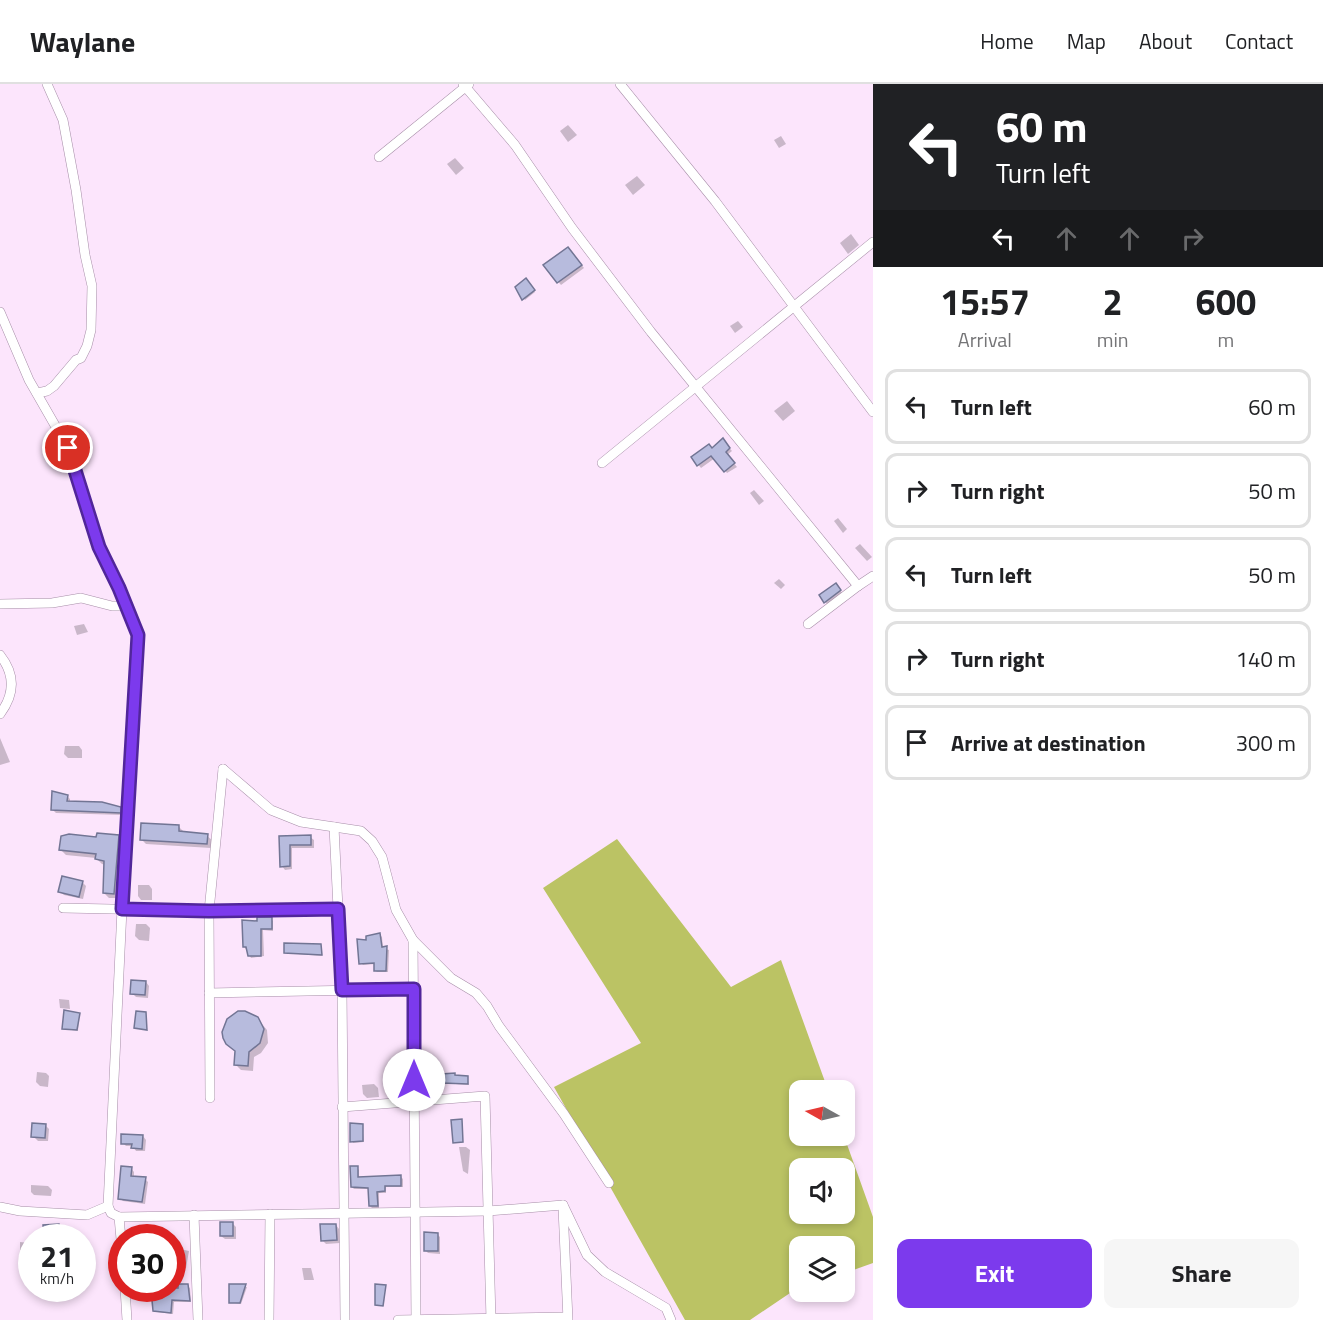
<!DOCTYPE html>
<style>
body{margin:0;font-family:"Titillium Web",sans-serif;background:#f6f6f6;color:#202124;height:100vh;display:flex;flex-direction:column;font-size:22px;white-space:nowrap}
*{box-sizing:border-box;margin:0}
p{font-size:20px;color:#757577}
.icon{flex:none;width:33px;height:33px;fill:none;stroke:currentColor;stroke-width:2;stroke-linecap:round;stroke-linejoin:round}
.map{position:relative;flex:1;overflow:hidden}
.sheet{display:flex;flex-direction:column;background:#fff;width:450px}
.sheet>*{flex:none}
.top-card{background:#202124;color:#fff;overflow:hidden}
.needle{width:39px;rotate:278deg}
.tools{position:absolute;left:789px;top:996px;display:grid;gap:12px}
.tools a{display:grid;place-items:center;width:66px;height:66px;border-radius:12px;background:#fff;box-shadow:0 3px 9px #0003;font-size:30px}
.speed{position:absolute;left:18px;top:1140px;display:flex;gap:12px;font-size:30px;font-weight:700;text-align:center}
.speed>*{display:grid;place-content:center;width:78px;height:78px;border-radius:50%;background:#fff;box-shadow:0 3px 9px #0003;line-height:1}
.speed small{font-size:15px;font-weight:400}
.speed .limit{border:9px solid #d22;background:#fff;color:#111}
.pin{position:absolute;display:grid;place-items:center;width:51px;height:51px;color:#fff;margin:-26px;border:3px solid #fff;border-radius:50%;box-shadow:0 2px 6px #0007}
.me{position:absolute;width:66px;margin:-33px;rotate:0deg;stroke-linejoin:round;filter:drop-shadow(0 0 4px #0008)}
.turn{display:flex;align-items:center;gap:21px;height:126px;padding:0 24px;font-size:27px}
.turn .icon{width:78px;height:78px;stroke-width:2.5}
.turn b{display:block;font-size:42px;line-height:51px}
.lanes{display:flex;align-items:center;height:57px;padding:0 24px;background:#0003;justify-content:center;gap:30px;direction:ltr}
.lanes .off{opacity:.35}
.eta{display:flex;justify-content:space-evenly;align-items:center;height:102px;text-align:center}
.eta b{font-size:36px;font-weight:700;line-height:42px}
.cta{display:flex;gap:12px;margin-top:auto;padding:12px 24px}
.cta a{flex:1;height:69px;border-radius:12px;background:#7c3aed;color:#fff;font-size:24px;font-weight:700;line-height:69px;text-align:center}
.cta a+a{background:#f6f6f6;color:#202124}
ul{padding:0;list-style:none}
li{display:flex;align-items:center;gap:18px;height:75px;margin:0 12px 9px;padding:0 12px;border:3px solid #e0e0e0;border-radius:12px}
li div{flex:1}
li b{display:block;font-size:22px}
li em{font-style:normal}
header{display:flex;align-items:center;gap:36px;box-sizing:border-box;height:84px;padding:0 30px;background:#fff;border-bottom:2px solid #e0e0e0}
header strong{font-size:28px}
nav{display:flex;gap:33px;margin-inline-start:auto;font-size:21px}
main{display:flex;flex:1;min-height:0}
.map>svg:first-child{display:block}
.green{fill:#bbc364;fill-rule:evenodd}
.shadow{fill:#0003}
.building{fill:#b7bbdd;stroke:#727594;stroke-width:1.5}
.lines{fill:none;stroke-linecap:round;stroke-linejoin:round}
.street-casing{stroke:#a78ea8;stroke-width:10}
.street{stroke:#fff;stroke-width:9}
.route-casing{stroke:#51269a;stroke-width:15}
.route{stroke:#7c3aed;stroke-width:10}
</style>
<header>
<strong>Waylane</strong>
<nav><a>Home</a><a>Map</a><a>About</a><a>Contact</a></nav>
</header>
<main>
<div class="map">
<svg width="873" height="1236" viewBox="0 0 873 1236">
<rect width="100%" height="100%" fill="#fce5fc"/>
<!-- green -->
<path class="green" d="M617 755 731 903 781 876 828 1006H800V1052H844L873 1133V1179L845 1189 844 1162H800L799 1204 793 1207 750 1236H685L554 1003 641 959 543 804ZM800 1084H844V1130H800Z"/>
<!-- shadow -->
<g class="shadow">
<polygon points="568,41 577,51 568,58 560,47"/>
<polygon points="781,52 786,60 779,64 774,56"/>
<polygon points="455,74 464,84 456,91 447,80"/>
<polygon points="637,92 645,101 633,111 625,101"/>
<polygon points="851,150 859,161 848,170 840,159"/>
<polygon points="571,168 584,184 561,201 545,182"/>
<polygon points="526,196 535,208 525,216 517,204"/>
<polygon points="738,237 743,243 735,249 730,242"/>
<polygon points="787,317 795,327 783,337 774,327"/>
<polygon points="723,357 732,367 727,371 737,383 727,389 715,374 701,384 693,374 712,366"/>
<polygon points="754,406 764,417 759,421 750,409"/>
<polygon points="838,434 847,445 843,449 834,437"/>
<polygon points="860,460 872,473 867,477 855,464"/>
<polygon points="779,495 785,501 781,505 774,499"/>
<polygon points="839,505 844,511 829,522 825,518"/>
<polygon points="84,540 88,548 77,551 74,542"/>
<polygon points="0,654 10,678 0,681"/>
<polygon points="65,662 79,662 82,666 82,674 68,674 64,670"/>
<polygon points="67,712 70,715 70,718 120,724 124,727 124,731 56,729 53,726"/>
<polygon points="179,743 184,748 207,752 212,756 211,764 146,760 142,756"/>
<polygon points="118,753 124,758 119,814 109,814 104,809 106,781 102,780 96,774 66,771 61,766 98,754"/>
<polygon points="280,753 310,753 314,756 314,764 292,764 292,785 285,786 282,782"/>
<polygon points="82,798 86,802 83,815 64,811 60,808"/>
<polygon points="138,801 149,801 152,805 152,816 141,816 138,812"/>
<polygon points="271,835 273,837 273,847 263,846 264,872 251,874 244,862 259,838"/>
<polygon points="136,840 146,840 150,844 149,857 139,856 135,852"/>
<polygon points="380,851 382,853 383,864 389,866 388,888 377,888 375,886 375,880 363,881 361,879 368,857"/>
<polygon points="320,861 322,872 285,869"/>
<polygon points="146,898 149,902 148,914 136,913 132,909"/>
<polygon points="59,915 69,916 70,925 60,924"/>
<polygon points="79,930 78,947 65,945 64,944"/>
<polygon points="257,934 267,946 268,959 261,969 254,973 253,987 241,986 236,981 237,968"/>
<polygon points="37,988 46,989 49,992 48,1003 40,1002 36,998"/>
<polygon points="467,993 469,1001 443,999"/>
<polygon points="374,1000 378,1004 379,1013 367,1014 363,1010 362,1001"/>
<polygon points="34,1041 46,1042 49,1045 48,1057 38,1057 34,1053"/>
<polygon points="362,1041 364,1058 353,1059 352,1057"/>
<polygon points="143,1052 146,1056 145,1067 136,1067 133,1062 126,1062 123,1059"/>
<polygon points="459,1063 466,1063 470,1066 468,1090 463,1087"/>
<polygon points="131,1084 134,1088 134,1093 145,1095 148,1098 145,1120 123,1117 120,1114"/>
<polygon points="357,1084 359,1086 359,1095 401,1093 403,1095 403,1103 386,1103 386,1109 379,1109 379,1124 372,1124 370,1122 370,1105 354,1105 352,1103"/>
<polygon points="31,1101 48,1102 52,1106 51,1112 34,1111 31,1108"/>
<polygon points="232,1139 236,1143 236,1155 225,1155 221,1152"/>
<polygon points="58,1141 62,1145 62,1154 45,1154"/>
<polygon points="336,1141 339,1145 340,1159 326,1160 322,1156"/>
<polygon points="437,1150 440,1153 440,1170 428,1169 425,1166"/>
<polygon points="20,1158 29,1159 30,1167 20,1166"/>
<polygon points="180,1165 189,1167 186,1184 179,1182 178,1179 172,1179 172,1171 180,1171"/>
<polygon points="302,1184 311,1184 314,1196 304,1196"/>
<polygon points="230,1201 247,1203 241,1220 230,1218"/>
<polygon points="187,1202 190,1204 191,1218 174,1218 173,1230 157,1228 152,1223 150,1204 179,1204"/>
<polygon points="385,1202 384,1222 378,1222 376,1221"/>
</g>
<!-- building -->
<g class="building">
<polygon points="568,163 582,181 557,199 543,181"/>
<polygon points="526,194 535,206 522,216 515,203"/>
<polygon points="723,354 730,364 726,368 735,379 724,388 711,372 697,382 691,373 709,360 712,364"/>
<polygon points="836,499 841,506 824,519 819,511"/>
<polygon points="52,707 68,711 67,717 102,718 121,723 121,729 51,726"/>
<polygon points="141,739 179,741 179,747 208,750 207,760 140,756"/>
<polygon points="97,749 119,751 114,810 103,809 104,777 95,775 96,770 59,766 61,752 69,750 96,753"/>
<polygon points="311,751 311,761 290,761 290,782 280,783 279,752"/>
<polygon points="62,792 83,797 79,813 58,808"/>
<polygon points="257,833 272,833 272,845 261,845 261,872 248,872 246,863 243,863 242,836 257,837"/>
<polygon points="380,849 382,863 387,862 386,887 374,887 374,879 359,880 357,855 366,856 366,852"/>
<polygon points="284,859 321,860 322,871 284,869"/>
<polygon points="131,896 146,897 145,911 130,910"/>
<polygon points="64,926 80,929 77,946 62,945"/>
<polygon points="136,927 146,928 147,946 134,944"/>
<polygon points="238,927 245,927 258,933 264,945 260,959 249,968 248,982 234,981 235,967 226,960 223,954 222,948 227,935"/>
<polygon points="455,989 455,991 468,992 468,1000 442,999 441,990"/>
<polygon points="462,1035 463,1058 453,1059 451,1036"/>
<polygon points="32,1039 46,1040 45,1054 31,1053"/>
<polygon points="350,1039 363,1040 363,1057 350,1058"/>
<polygon points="121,1050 143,1051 142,1065 131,1064 132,1060 121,1060"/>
<polygon points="121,1082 132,1083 131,1092 146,1093 142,1118 118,1115"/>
<polygon points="350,1082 358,1082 358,1093 401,1091 401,1102 385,1102 385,1107 377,1108 378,1122 369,1122 368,1104 351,1103"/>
<rect x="220" y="1138" width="13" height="14"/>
<polygon points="59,1140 60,1154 44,1154 43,1141"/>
<polygon points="320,1140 336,1140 337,1156 321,1157"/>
<polygon points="424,1148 438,1149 438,1167 424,1167"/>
<polygon points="178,1200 188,1200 190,1217 172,1216 171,1229 153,1227 151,1204 178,1204"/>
<polygon points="229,1200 246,1200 240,1219 229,1219"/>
<polygon points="375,1200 386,1201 383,1222 375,1221"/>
</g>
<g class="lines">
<defs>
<g id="street">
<polyline points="463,0 515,61 572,144 651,248 858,502 808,540"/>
<polyline points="620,0 715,117 873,328"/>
<polyline points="379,73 469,0"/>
<polyline points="0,228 29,296 68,364 99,463 119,504 138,551 122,825 108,1122 111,1129 119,1133 122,1166"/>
<polyline points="37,309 47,307 54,302 76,276 81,274 87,262 91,246 92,202 85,171 76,106 63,36 47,0"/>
<polyline points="602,379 873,158"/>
<polyline points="858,502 873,492"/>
<polyline points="0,520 52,519 81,514 112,522 127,522"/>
<path d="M0 571C15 590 15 610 0 630"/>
<polyline points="223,685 271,726 301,738 361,747 372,757 382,773 396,826 413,856 451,894 476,909 487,922 499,942 564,1030 609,1099"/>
<polyline points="334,743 342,906 345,1236"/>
<polyline points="63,824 209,827 338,825"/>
<polyline points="413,856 416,1236"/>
<polyline points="209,909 414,905"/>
<polyline points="210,1014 209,827 223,685"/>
<polyline points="342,1023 485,1012 491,1236"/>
<polyline points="563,1121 587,1171 605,1188 666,1224 671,1236"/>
<polyline points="0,1123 20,1127 87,1131 108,1122"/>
<polyline points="563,1124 568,1236"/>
<polyline points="194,1131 198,1236"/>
<polyline points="119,1133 488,1127 563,1121"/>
<polyline points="125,1204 127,1236"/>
<polyline points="269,1236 270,1130"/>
<polyline points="398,1236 567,1233"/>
</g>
</defs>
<!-- street casing -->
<use href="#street" class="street-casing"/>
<!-- street -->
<use href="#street" class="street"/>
</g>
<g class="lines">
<defs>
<polyline id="route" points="68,364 99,463 119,504 138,551 122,825 209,827 338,825 342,906 414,905 414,996"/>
</defs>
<!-- route casing -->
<use href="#route" class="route-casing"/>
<!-- route -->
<use href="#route" class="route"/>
</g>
</svg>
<div class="tools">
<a><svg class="needle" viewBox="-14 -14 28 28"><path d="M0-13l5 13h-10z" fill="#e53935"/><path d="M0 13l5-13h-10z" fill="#757577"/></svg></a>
<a><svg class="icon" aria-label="sound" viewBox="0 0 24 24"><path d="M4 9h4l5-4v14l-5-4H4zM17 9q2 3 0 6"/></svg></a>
<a><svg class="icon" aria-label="layers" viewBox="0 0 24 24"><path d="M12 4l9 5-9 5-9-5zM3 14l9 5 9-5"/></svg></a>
</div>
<div class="speed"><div>21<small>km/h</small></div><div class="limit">30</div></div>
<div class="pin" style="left:68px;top:364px;background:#d93025"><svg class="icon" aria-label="arrive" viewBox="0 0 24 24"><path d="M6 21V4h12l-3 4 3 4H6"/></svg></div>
<svg class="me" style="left:414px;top:996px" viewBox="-20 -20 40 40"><circle r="19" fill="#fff"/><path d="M0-13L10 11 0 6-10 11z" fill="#7c3aed"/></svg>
</div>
<section class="sheet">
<div class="top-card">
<div class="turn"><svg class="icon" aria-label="left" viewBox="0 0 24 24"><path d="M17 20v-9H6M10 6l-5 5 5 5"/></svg><div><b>60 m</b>Turn left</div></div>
<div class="lanes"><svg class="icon" aria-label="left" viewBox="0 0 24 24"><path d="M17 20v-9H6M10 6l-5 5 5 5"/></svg><svg class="icon off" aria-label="ahead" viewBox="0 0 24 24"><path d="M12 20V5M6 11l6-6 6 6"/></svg><svg class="icon off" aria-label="ahead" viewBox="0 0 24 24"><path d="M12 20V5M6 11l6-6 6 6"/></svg><svg class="icon off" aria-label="right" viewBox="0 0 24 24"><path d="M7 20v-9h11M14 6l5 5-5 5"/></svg></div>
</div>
<div class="eta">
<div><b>15:57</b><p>Arrival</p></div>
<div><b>2</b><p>min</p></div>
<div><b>600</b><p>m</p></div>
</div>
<ul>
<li><svg class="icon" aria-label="left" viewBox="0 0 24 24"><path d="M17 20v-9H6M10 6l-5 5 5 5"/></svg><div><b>Turn left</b></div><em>60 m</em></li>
<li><svg class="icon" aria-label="right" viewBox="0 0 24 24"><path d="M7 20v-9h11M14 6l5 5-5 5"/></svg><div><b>Turn right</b></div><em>50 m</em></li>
<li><svg class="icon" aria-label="left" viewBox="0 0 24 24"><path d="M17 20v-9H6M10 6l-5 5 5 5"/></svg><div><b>Turn left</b></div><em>50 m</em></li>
<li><svg class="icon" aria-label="right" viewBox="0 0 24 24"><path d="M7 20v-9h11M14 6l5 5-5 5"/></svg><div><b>Turn right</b></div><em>140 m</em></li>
<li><svg class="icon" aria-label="arrive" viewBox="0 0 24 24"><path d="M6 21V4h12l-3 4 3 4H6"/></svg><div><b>Arrive at destination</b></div><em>300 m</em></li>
</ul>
<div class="cta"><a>Exit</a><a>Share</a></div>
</section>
</main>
